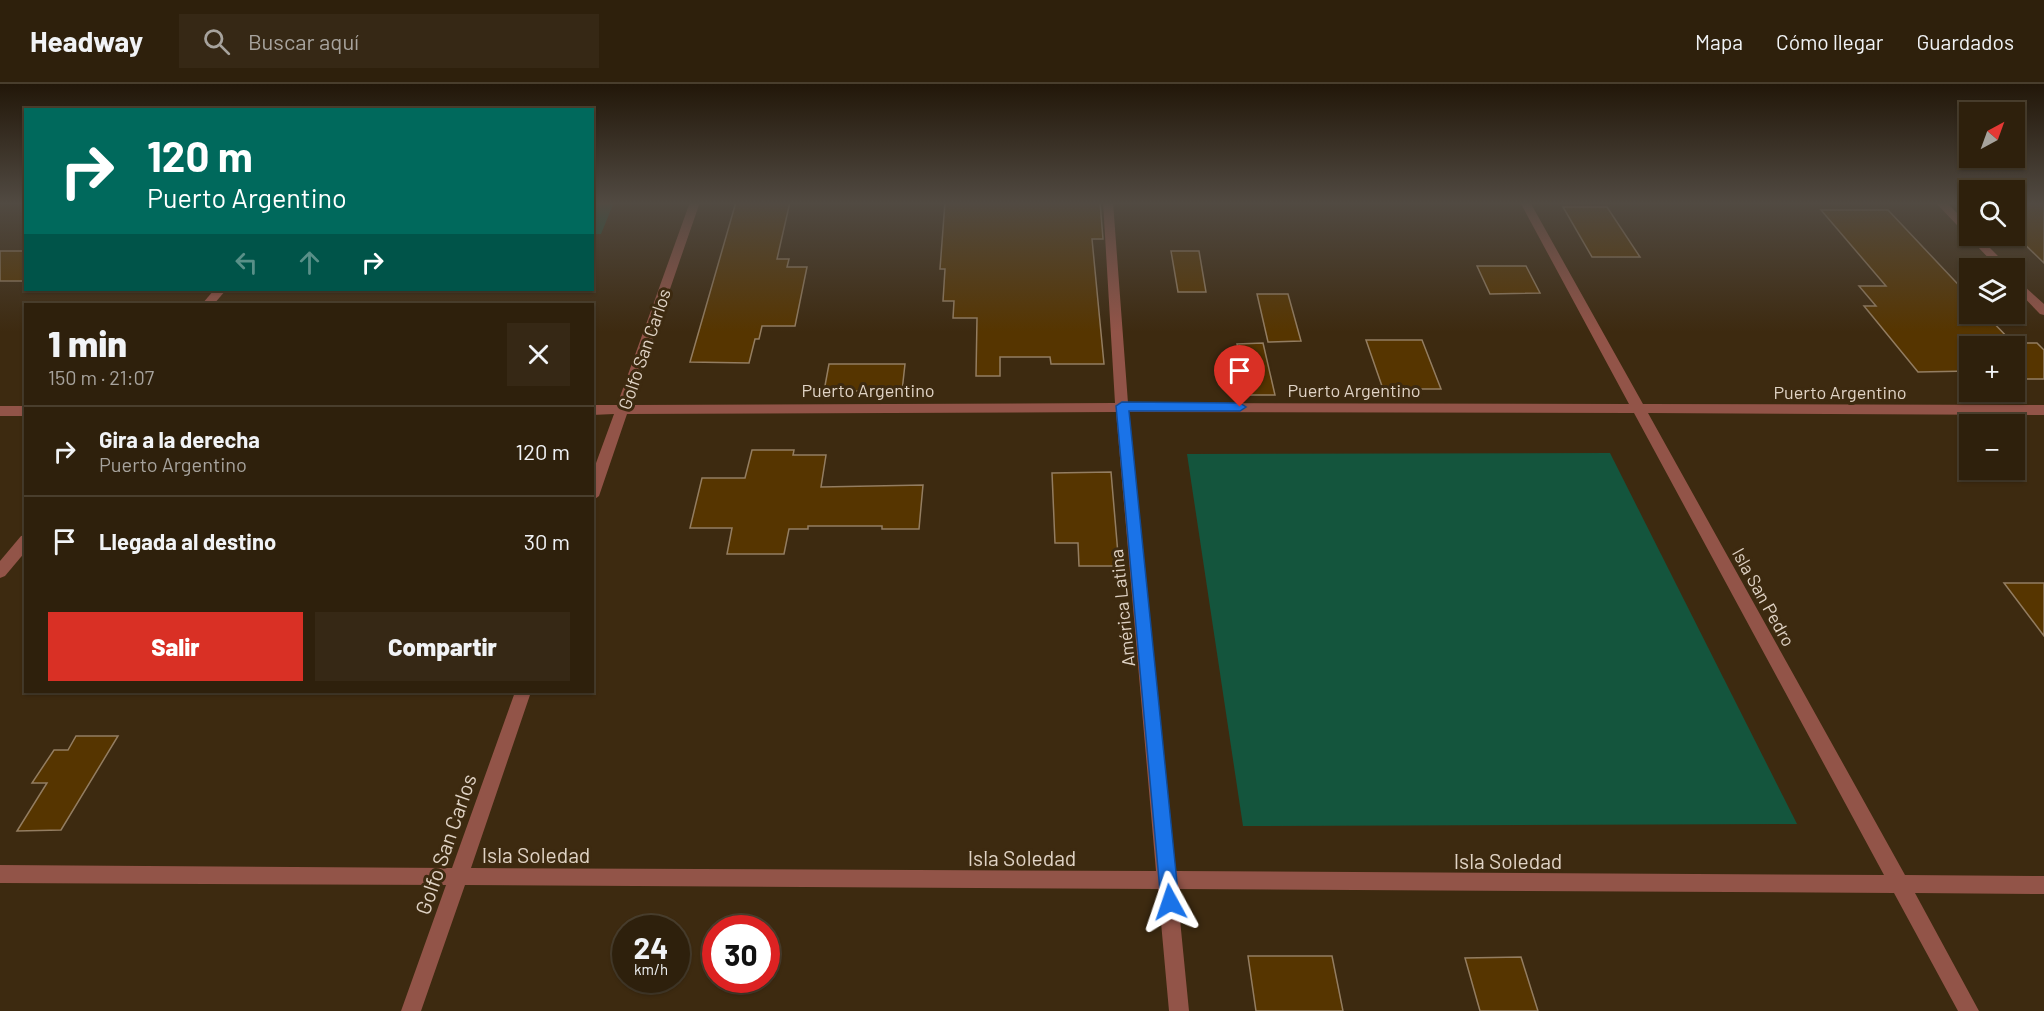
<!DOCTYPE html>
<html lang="es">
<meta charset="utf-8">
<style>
body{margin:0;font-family:Barlow,sans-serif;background:#362815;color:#f1f3f6;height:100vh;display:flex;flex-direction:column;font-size:22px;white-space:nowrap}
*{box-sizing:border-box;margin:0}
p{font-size:20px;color:#a7a39d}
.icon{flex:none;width:33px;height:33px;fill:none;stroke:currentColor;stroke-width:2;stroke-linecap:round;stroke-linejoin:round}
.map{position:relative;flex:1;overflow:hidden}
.side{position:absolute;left:24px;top:219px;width:570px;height:390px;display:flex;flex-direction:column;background:#2e200c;border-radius:0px;box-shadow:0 2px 4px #0004,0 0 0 2px #493e2d}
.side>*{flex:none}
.top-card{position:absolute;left:24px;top:24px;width:570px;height:183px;border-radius:0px;box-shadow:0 2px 4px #0004,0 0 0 2px #493e2d;background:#00695c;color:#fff;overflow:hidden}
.needle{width:39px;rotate:41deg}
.fabs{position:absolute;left:1959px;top:18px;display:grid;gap:12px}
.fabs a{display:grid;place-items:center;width:66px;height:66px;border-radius:0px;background:#2e200c;box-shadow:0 2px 4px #0004,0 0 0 2px #493e2d;font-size:30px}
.speed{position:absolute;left:612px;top:831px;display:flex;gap:12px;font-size:30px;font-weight:700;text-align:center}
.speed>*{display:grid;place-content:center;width:78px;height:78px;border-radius:50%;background:#2e200c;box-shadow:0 2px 4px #0004,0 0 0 2px #493e2d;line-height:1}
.speed small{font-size:15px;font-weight:400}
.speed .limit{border:9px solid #d22;background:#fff;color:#111}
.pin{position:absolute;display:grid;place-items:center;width:51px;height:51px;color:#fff;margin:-62px -26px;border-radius:50% 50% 50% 0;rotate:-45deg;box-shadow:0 0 6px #0007}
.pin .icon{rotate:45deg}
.me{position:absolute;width:66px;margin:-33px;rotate:355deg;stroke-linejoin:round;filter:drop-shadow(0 0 4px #0008)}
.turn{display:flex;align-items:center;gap:21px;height:126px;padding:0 24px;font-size:27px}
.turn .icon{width:78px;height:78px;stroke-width:2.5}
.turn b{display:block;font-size:42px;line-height:51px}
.lanes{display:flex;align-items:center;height:57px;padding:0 24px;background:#0003;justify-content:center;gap:30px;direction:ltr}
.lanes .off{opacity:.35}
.round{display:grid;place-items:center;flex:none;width:63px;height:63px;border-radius:0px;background:#362815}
.headline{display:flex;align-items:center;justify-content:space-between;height:102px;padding:0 24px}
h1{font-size:36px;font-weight:800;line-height:45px}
.button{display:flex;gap:12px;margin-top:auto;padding:12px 24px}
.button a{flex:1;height:69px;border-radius:0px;background:#d93025;color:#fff;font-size:24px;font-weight:800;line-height:69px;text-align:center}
.button a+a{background:#362815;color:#f1f3f6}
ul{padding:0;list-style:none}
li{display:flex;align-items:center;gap:18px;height:90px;padding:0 24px;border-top:2px solid #493e2d}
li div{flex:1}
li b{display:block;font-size:22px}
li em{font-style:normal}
header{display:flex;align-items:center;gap:36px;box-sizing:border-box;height:84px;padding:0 30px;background:#2e200c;border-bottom:2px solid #493e2d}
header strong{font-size:28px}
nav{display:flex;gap:33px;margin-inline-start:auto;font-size:21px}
.search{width:420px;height:54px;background:#362815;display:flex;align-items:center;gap:15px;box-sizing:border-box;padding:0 21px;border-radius:0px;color:#a7a39d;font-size:22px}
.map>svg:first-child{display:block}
.green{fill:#14553d}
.building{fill:#563500;stroke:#937d61;stroke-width:1.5}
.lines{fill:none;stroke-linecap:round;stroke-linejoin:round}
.street{fill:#925448;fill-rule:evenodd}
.route{fill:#1a73e8;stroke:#114b97;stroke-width:1.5}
.labels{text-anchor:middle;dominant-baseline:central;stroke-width:6;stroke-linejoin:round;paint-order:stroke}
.street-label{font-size:18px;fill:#e0d3c5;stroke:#3d2a10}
.near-street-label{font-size:21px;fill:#e0d3c5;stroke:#3d2a10}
</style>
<header>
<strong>Headway</strong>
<div class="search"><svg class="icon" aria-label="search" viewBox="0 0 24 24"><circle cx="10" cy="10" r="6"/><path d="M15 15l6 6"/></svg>Buscar aquí</div>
<nav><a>Mapa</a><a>Cómo llegar</a><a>Guardados</a></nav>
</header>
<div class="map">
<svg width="2044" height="927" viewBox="0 0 2044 927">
<rect width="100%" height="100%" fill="#3d2a10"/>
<!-- green -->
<g class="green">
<polygon points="592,118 614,118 601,150 593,150"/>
<polygon points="1610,369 1797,740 1243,742 1187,370"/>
</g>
<!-- building -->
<g class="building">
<polygon points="736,118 790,118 777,175 789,175 787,183 807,183 795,242 762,242 759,255 755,255 749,279 690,278"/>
<polygon points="945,118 1100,118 1103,155 1092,155 1104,280 1051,280 1050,273 1000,273 1000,292 976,292 977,234 953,234 954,217 943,217 945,185 940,185"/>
<polygon points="2014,118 2044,118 2044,179 2014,150"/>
<polygon points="1563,123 1607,123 1640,173 1592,173"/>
<polygon points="1821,126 1888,126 1970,213 1970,230 1985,230 2013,259 2037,259 2044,266 2044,295 2014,295 2014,262 1970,262 1970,287 1918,288 1864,222 1876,222 1859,202 1886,202"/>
<rect x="0" y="167" width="26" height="30"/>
<polygon points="1171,167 1199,167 1206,208 1178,208"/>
<polygon points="1477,182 1526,182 1540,209 1490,210"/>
<polygon points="1257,210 1288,210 1301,257 1268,258"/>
<polygon points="1366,256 1422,256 1441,305 1383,305"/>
<polygon points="1263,259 1275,311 1248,311 1237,260"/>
<polygon points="829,280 905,280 902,307 824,307"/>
<polygon points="752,366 794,366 793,371 826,371 821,403 923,401 919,445 882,445 882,442 808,442 808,445 789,445 784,470 727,470 732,444 690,444 702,394 745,394"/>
<polygon points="1111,388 1119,482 1079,482 1078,459 1055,459 1052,389"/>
<polygon points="2004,499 2044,499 2044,552"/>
<polygon points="76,652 118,652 61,746 17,747 47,699 32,699 54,666 68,666"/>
<polygon points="1248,872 1332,872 1343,927 1256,927"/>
<polygon points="1521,873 1538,927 1480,927 1465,874"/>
</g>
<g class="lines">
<!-- street -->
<g class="street">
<path d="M690 118H700L630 321 1115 319 1103 118H1113L1128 319 1629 320 1520 118H1530L1643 320 2044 321V331L1648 329 1905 791 2044 792V810L1915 809 1979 927H1958L1894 809 1177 805 1189 927H1169L1158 805 465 801 421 927H401L446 801 0 799V781L452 784 515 608H531L471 784 1156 787 1116 328 627 330 599 412 592 417V390L614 330 592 331V321H617ZM1129 328 1634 329 1884 791 1175 787Z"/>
<polygon points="1935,118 1946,118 1970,142 1970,152 1978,152 2010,184 1998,184"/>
<polygon points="2014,193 2044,220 2044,231 2040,230 2014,203"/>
<polygon points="214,206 226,206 214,220 202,220"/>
<rect x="0" y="322" width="26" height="10"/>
<polygon points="26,451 26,467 5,492 0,494 0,477 21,452"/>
</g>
</g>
<!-- sky -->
<linearGradient id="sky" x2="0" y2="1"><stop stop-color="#221709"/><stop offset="0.48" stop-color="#514a42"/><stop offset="1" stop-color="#514a42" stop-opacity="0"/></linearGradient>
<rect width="2044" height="248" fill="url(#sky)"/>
<!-- route -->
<polygon class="route" points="1122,318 1240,319 1246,323 1240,327 1129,327 1179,818 1176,824 1170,827 1164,824 1161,818 1116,322"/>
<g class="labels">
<!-- street labels -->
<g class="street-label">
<text transform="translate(644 265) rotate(-71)">Golfo San Carlos</text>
<text x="868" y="306">Puerto Argentino</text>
<text x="1354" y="306">Puerto Argentino</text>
<text x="1840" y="308">Puerto Argentino</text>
<text transform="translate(1764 513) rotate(61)">Isla San Pedro</text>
<text transform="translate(1122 524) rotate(-96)">América Latina</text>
</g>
<!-- near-street labels -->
<g class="near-street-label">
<text transform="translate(445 760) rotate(-71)">Golfo San Carlos</text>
<text x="536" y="770">Isla Soledad</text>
<text x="1022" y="773">Isla Soledad</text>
<text x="1508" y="776">Isla Soledad</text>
</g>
</g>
</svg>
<div class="fabs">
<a><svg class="needle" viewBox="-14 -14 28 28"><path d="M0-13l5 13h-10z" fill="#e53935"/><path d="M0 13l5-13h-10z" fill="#a7a39d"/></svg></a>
<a><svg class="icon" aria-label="search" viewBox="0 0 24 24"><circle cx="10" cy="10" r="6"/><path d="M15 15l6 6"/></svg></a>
<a><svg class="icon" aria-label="layers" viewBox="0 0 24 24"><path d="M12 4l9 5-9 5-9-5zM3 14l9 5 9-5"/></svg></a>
<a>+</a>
<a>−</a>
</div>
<div class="speed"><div>24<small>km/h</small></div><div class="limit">30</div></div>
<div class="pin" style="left:1240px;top:323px;background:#d93025"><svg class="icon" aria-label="arrive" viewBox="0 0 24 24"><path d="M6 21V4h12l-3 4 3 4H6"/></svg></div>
<svg class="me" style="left:1170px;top:818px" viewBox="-20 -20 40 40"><path d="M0-17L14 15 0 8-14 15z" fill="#1a73e8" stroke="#fff" stroke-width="4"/></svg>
<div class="top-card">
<div class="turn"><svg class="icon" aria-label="right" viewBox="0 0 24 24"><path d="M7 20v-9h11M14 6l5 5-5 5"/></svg><div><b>120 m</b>Puerto Argentino</div></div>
<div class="lanes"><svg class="icon off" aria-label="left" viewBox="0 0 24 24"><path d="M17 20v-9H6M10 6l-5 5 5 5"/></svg><svg class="icon off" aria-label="ahead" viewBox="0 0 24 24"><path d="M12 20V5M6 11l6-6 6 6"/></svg><svg class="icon" aria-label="right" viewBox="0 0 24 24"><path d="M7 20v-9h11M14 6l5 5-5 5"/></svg></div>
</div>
<section class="side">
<div class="headline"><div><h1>1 min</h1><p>150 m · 21:07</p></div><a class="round"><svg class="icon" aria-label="close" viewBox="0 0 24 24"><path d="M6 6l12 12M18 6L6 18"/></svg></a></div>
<ul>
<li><svg class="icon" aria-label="right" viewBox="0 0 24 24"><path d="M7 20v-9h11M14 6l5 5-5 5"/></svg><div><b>Gira a la derecha</b><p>Puerto Argentino</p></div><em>120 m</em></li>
<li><svg class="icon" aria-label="arrive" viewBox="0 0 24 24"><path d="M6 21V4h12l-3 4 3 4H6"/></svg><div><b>Llegada al destino</b></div><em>30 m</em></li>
</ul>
<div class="button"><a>Salir</a><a>Compartir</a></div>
</section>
</div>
